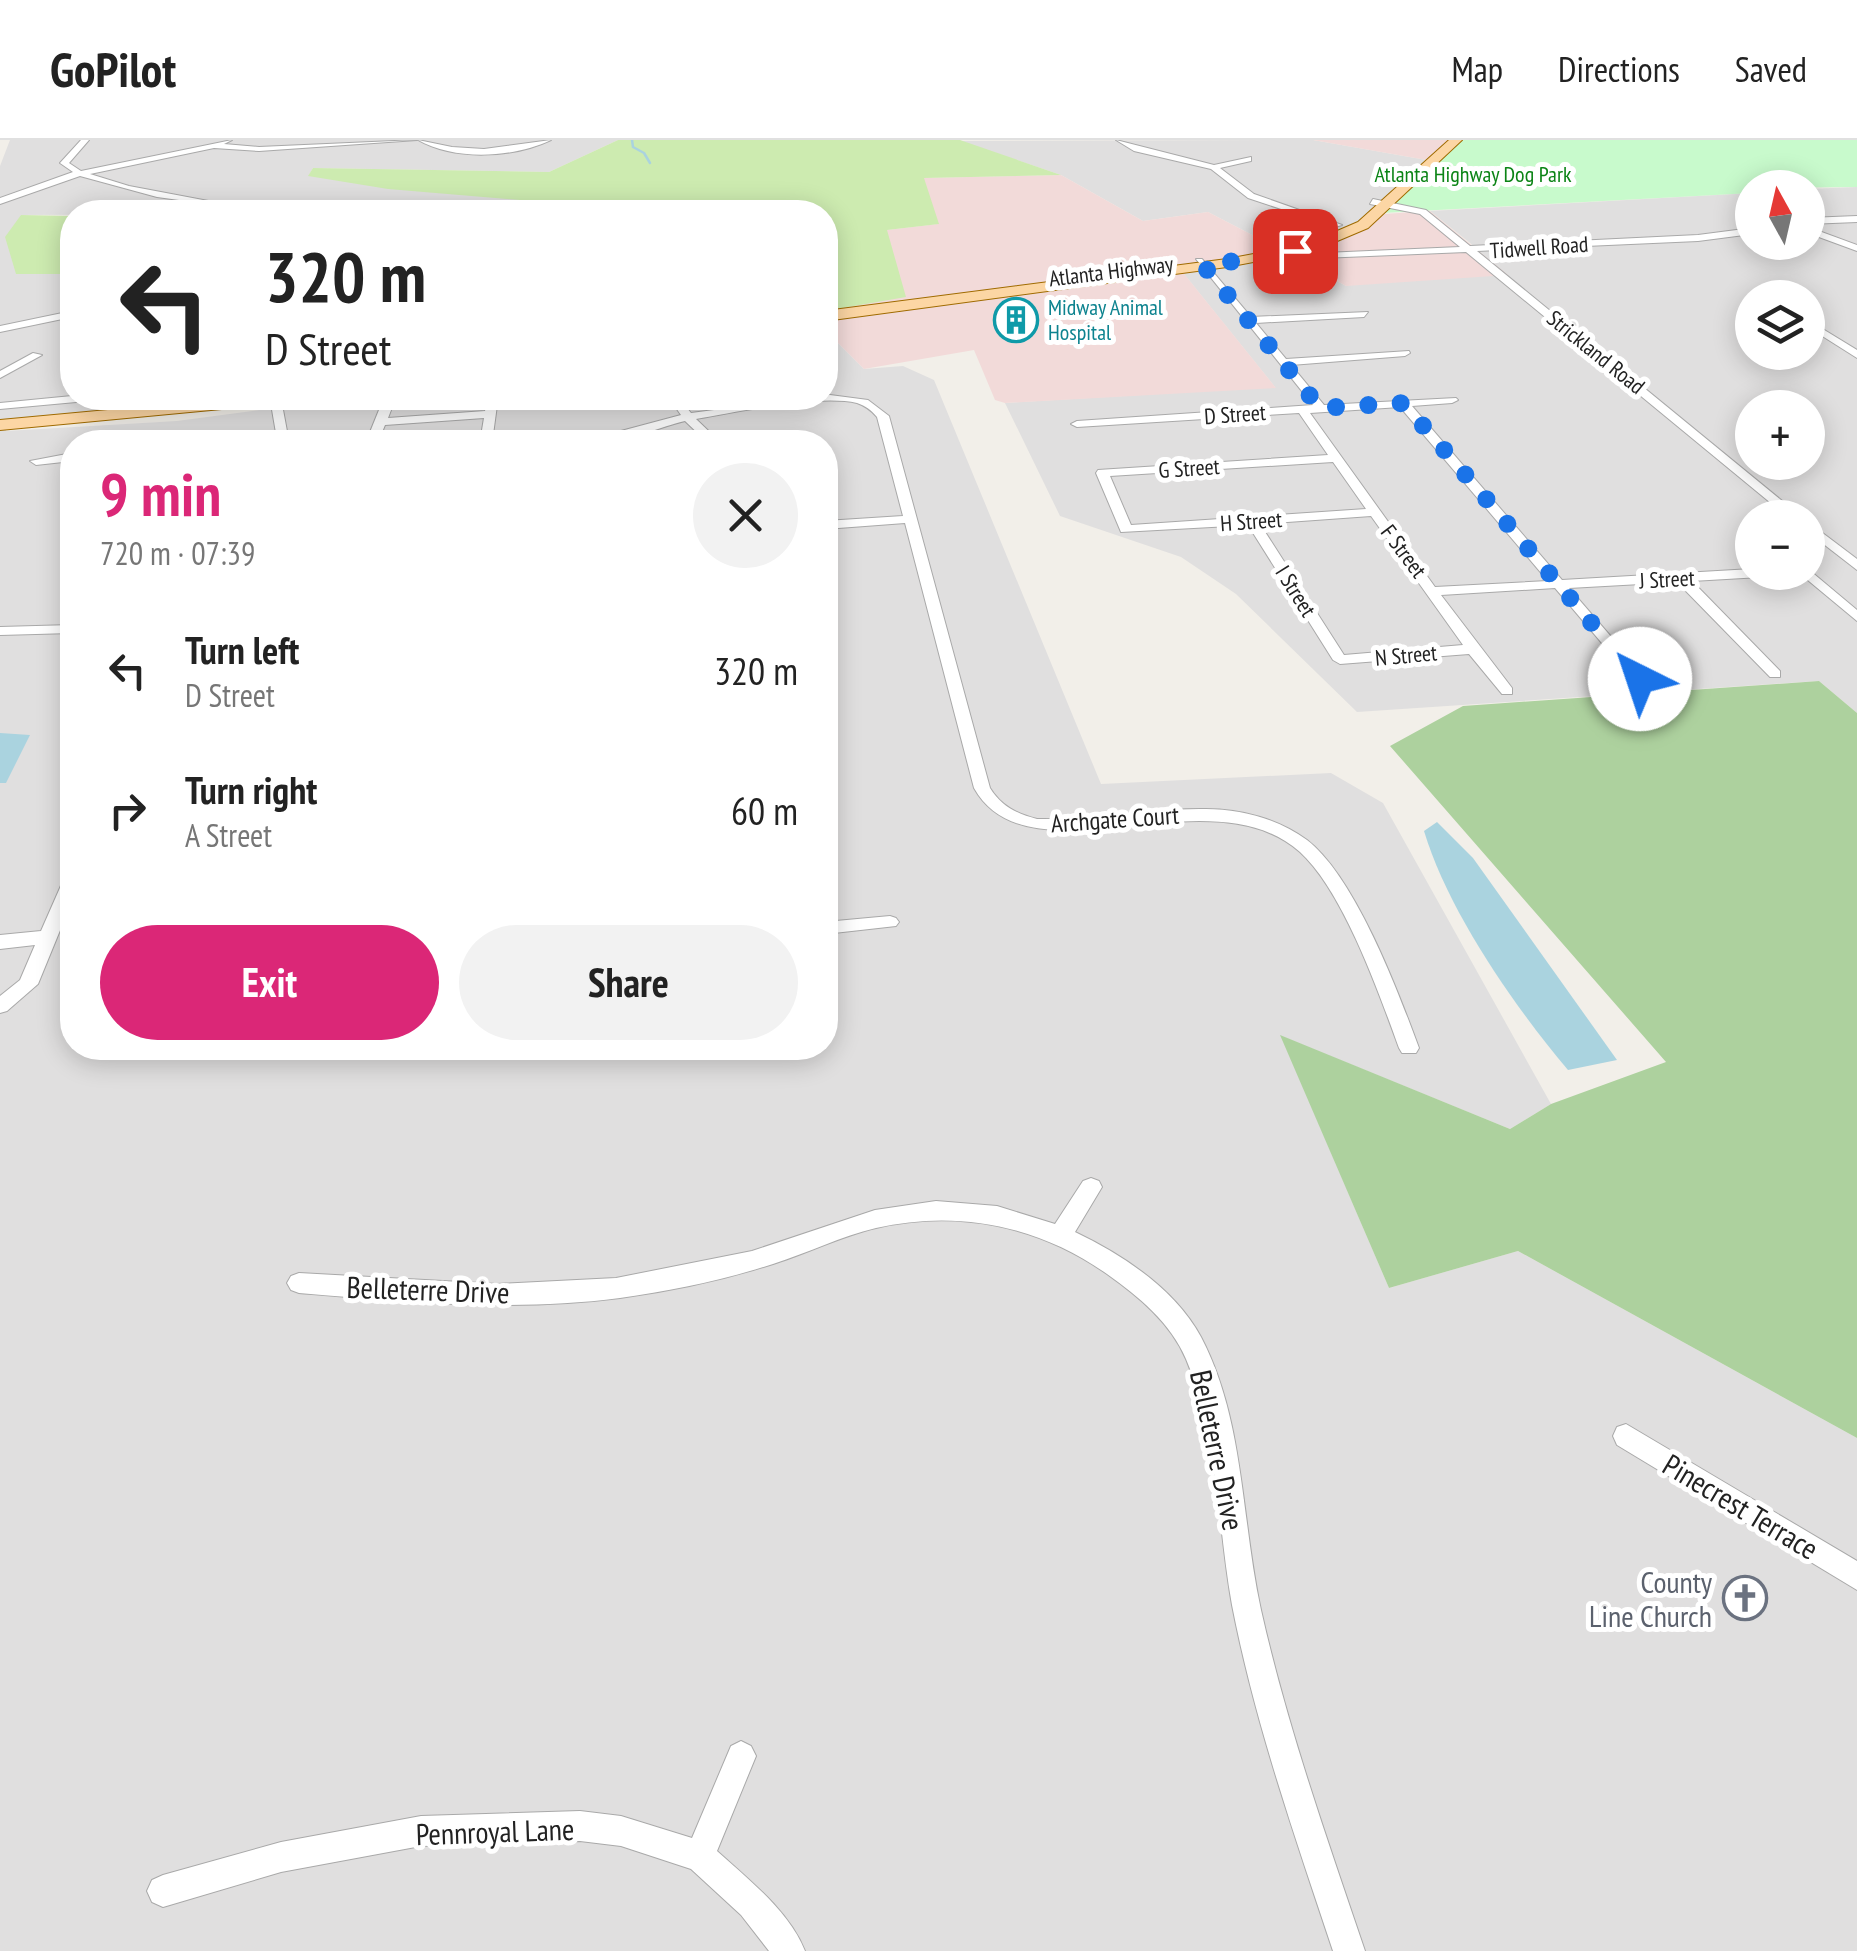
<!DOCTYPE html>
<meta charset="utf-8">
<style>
body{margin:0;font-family:"PT Sans Narrow",sans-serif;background:#f2f2f2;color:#222;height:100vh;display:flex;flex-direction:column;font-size:38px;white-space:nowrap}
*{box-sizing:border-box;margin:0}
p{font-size:32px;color:#767676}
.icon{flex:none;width:55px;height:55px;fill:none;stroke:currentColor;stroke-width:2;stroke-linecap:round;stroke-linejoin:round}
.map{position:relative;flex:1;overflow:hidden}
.panel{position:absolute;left:60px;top:290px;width:778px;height:630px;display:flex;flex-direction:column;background:#fff;border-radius:40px;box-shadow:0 5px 25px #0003}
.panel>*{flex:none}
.guide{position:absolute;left:60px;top:60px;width:778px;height:210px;border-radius:40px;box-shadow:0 5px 25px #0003;background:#fff;color:#222;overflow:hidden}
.needle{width:65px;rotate:352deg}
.fabs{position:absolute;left:1735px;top:30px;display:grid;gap:20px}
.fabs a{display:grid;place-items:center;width:90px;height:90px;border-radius:50%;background:#fff;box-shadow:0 5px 25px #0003;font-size:50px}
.pin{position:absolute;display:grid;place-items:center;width:85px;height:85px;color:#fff;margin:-42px;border-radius:20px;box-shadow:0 5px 15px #0006}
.me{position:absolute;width:110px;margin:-55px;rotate:319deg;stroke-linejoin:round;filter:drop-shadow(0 0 8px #0008)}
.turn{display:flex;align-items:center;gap:35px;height:210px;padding:0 40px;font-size:45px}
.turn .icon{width:130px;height:130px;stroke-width:2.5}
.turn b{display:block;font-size:70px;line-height:85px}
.round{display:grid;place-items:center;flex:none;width:105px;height:105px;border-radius:52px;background:#f2f2f2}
.head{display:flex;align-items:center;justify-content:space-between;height:170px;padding:0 40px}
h1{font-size:60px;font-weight:800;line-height:75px;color:#db2777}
.button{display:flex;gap:20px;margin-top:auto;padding:20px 40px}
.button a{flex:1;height:115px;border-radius:60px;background:#db2777;color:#fff;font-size:40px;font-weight:800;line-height:115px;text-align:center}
.button a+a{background:#f2f2f2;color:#222}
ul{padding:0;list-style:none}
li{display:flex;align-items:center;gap:30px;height:140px;padding:0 40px}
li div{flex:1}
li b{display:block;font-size:38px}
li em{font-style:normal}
header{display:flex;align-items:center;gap:60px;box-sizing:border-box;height:140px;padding:0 50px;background:#fff;border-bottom:2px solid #e0e0e0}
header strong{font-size:48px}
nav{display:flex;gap:55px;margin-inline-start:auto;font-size:35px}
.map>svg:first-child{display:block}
.residential{fill:#e0dfdf;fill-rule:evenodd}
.commercial{fill:#f2dad9}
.grass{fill:#cdebb0}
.forest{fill:#add19e}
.park{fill:#c8facc}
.water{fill:#aad3df}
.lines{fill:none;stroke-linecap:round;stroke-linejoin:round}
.stream{stroke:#aad3df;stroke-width:2.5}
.minor-casing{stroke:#a9a9a9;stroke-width:2}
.primary-casing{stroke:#a06b00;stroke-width:2}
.minor{fill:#fff;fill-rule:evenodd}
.primary{fill:#fcd6a4;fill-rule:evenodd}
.route{stroke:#1a73e8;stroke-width:18;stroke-dasharray:0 32.4}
.labels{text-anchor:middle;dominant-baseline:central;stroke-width:10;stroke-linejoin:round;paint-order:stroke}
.far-park-label{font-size:22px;fill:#0c8416;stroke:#fff}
.far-street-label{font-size:22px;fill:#222;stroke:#fff}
.far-culture-label{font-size:22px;fill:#0d838f;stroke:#fff;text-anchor:start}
.street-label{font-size:25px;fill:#222;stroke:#fff}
.near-street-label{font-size:30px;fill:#222;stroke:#fff}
.near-worship-label{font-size:30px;fill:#5b616d;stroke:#fff;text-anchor:end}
</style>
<header>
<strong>GoPilot</strong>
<nav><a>Map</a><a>Directions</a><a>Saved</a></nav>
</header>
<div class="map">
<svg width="1857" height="1811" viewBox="0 0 1857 1811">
<rect width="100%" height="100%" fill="#f2efe9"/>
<!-- residential -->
<g class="residential">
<path d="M10 0H618L549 32 313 28 309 35 541 62 700 68 733 72 21 75 16 134H72V258H243L6 285V291L177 281 349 258H825V190L864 229 903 226 934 240 1101 644 1331 633 1383 663 1551 964 1510 989 1281 896 1389 1148 1518 1111 1857 1298V1811H0V26ZM72 302H825V908H72Z"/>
<polygon points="1313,0 1438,22 1384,74 1355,93 1328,106 1283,111 1208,72 1143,81 1061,35 960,1"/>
<path d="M1857 47V573L1819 541 1357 572 1236 454 1181 417 1060 376 1005 263 1275 247 1180 129 1278 117 1299 120 1346 146 1480 111 1430 71 1752 53V102H1808V49ZM1752 158H1808V212H1752ZM1752 268H1808V322H1752ZM1752 378H1808V432H1752Z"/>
</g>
<!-- commercial -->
<g class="commercial">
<polygon points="1313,0 1461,0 1438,22"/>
<polygon points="1061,35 1143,81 1208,72 1283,111 1328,106 1384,74 1430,71 1508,135 1346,146 1283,111 1181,130 1276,248 1005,263 995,260 974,210 864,229 825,190 825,171 834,168 887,90 938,84 923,38"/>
</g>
<!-- grass -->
<g class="grass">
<polygon points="618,0 960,0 1061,35 924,38 939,84 887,90 906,157 825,171 825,72 614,68 388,49 308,36 313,28 549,32"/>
<polygon points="21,75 72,76 72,134 16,134 5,97"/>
</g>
<!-- forest -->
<polygon class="forest" points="1819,541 1857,573 1857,1298 1518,1111 1389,1148 1280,895 1510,989 1551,964 1666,922 1390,606 1463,566"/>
<!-- park -->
<polygon class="park" points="1460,0 1857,0 1857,47 1752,48 1752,53 1381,73"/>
<!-- water -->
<g class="water">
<polygon points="0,593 30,595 6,643 0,643"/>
<path d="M1437 682 1473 718 1617 920 1568 930C1514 866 1448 771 1424 691Z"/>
</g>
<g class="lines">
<!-- stream -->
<polyline class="stream" points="632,0 633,7 644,13 650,23"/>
<defs>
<g id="minor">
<polygon points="81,0 89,0 69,23 81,31 232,0 224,4 259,7 417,0 259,11 214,8 90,34 129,46 266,72 157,57 80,36 0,64 0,58 73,32 60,23"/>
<path d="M418 0 452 7 484 9 551 0C513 18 455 21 418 0Z"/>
<polygon points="1116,0 1214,25 1251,17 1251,21 1220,28 1254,54 1342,85 1335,87 1248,58 1211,29 1134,11"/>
<polygon points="1373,59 1426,70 1470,106 1698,95 1752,88 1752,94 1698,101 1477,111 1803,378 1789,378 1466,112 1321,118 1324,113 1460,107 1420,74 1370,64"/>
<polygon points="1857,76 1857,82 1808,84 1808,78"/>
<polygon points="1808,87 1857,105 1857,111 1808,93"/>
<path d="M1196 119H1202L1251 177 1368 172 1364 177 1256 183 1286 219 1409 211 1410 213 1405 216 1291 225 1324 265 1456 258 1458 260 1452 263 1412 266 1562 440 1752 429V432H1784L1778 436 1692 441 1780 531V537H1770L1677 442 1569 448 1645 536V542H1635L1555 448 1441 455 1512 548V554H1502L1469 514 1340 524 1333 520 1248 385 1121 392 1096 333 1098 330 1328 315 1299 273 1077 287 1071 284 1077 281 1313 265ZM1400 267 1548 441 1435 447 1310 273ZM1333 322 1366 369 1131 385 1110 336ZM1371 376 1463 505 1344 515 1260 384Z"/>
<polygon points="72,171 72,177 0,192 0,186"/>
<polygon points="1808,180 1857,210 1857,218 1808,187"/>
<polygon points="33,213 42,215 0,238 0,231"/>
<path d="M830 255 868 260 889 276 990 648C1001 666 1017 674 1037 679 1094 680 1149 668 1206 669 1241 669 1279 679 1307 700 1355 737 1398 851 1419 908L1416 913H1402L1399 908C1379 853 1343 751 1300 712 1209 631 1029 746 974 648L905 383 825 389V381L903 376 877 277C871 270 866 266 857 263 818 254 737 272 696 279L720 302H707L685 281C663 286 623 303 604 302L621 291 681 275 669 258H679L691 273Z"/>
<polygon points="72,256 93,258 87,261 0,269 0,263"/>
<polygon points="270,258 281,259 289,302 213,302 219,298 276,293"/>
<polygon points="377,258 388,258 393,265 388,278 485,271 488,258 498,258 492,302 480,302 484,278 385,285 378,302 366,302 381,265"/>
<polygon points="72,313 72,321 36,325 30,321"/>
<polygon points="1808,382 1857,419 1857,430 1808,392"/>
<polygon points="1808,429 1857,470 1857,481 1798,432 1808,432"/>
<polygon points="72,485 72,493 0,495 0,487"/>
<polygon points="72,735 72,761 38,844 7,871 0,873 0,856 20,840 35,805 0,809 0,795 41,791 63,741"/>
<polygon points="890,776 896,778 899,782 896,786 825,794 825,782"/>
<path d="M1091 1038 1099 1041 1102 1047 1075 1092C1123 1115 1175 1149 1201 1197 1245 1281 1241 1380 1261 1470 1287 1586 1327 1699 1365 1811H1333C1295 1697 1255 1583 1232 1465 1217 1383 1219 1296 1186 1219 1171 1183 1138 1156 1107 1134 1039 1086 958 1069 876 1088 841 1096 808 1113 773 1124 723 1140 671 1151 620 1158 513 1172 406 1162 299 1153L291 1150 287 1143 291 1136 299 1133 497 1144 616 1138 752 1111 875 1070 936 1061 997 1066 1055 1084 1083 1041Z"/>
<polygon points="1626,1284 1857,1421 1857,1450 1617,1305 1613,1296 1617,1287"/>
<path d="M741 1601 751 1606 756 1616 717 1711C749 1740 789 1771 805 1811H769L741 1775 691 1729 621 1706 580 1701 421 1706 281 1732 163 1767 152 1762 147 1751 152 1740 163 1735 281 1702 421 1676 580 1671 621 1676 692 1698 731 1606Z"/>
</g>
<g id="primary">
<polygon points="1449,0 1462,0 1368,88 1316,110 1227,127 825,181 825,171 1227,119 1307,104 1358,82"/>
<polygon points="237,258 294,258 286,263 0,290 0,280"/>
</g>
</defs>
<!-- minor casing -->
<use href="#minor" class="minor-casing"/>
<!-- primary casing -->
<use href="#primary" class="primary-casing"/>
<!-- minor -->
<use href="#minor" class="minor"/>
<!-- primary -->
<use href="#primary" class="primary"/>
</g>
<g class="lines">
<!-- route -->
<path class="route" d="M1295 111 1204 126 1320 268 1403 263C1484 354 1560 448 1640 539"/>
</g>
<!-- icons -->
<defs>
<symbol id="building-ring" viewBox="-11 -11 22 22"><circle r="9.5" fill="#fff" stroke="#0f9aa8" stroke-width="1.5"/><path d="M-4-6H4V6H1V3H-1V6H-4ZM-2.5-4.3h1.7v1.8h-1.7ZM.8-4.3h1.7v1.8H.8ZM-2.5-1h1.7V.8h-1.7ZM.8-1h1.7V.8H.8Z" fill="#0f9aa8"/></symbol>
<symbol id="church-ring" viewBox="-11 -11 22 22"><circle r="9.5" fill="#fff" stroke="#6b7280" stroke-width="1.5"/><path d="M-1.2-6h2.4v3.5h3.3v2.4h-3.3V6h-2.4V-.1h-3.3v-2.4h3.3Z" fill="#6b7280"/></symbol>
</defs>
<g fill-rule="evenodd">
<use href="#building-ring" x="991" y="155" width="50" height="50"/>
<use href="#church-ring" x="1720" y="1433" width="50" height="50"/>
</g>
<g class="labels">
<!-- far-park labels -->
<g class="far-park-label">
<text x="1473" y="34">Atlanta Highway Dog Park</text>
</g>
<!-- far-street labels -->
<g class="far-street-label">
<text transform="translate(1539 107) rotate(-4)">Tidwell Road</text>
<text transform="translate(1111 131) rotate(-7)">Atlanta Highway</text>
<text transform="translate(1596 212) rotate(39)">Strickland Road</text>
<text transform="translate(1235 274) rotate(-4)">D Street</text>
<text transform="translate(1189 328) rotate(-4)">G Street</text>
<text transform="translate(1251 381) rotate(-4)">H Street</text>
<text transform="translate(1404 411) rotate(53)">F Street</text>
<text transform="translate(1667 439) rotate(-3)">J Street</text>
<text transform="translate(1296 451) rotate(58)">I Street</text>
<text transform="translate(1406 515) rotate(-5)">N Street</text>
</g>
<!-- far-culture labels -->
<g class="far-culture-label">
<text x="1048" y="167">Midway Animal<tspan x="1048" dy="25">Hospital</tspan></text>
</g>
<!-- street labels -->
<g class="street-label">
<text transform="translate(1115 679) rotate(-4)">Archgate Court</text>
</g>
<!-- near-street labels -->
<g class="near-street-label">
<text transform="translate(428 1149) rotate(2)">Belleterre Drive</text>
<text transform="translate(1218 1310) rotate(78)">Belleterre Drive</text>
<text transform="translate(1741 1366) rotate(31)">Pinecrest Terrace</text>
<text transform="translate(495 1691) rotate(-2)">Pennroyal Lane</text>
</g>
<!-- near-worship labels -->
<g class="near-worship-label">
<text x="1712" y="1441">County<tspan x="1712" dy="34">Line Church</tspan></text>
</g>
</g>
</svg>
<div class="fabs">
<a><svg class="needle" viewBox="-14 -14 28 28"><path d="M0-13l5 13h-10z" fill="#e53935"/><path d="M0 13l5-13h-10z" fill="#767676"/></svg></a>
<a><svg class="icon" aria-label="layers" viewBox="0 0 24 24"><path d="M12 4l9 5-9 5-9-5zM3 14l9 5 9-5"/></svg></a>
<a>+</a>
<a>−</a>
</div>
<div class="pin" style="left:1295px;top:111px;background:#d93025"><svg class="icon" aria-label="arrive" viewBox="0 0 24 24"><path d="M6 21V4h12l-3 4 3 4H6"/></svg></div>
<svg class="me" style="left:1640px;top:539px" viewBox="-20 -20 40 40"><circle r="19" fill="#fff"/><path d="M0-13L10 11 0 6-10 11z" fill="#1a73e8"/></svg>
<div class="guide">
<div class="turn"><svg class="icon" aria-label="left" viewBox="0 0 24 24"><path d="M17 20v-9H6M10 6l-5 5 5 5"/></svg><div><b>320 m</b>D Street</div></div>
</div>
<section class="panel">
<div class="head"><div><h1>9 min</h1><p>720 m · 07:39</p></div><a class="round"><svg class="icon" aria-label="close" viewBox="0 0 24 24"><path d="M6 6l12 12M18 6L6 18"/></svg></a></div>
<ul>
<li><svg class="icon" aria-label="left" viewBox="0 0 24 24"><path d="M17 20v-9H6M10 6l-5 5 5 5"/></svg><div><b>Turn left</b><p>D Street</p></div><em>320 m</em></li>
<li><svg class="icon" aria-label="right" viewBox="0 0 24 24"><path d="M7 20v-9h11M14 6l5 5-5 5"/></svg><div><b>Turn right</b><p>A Street</p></div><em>60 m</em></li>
</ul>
<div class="button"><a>Exit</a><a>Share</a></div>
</section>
</div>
